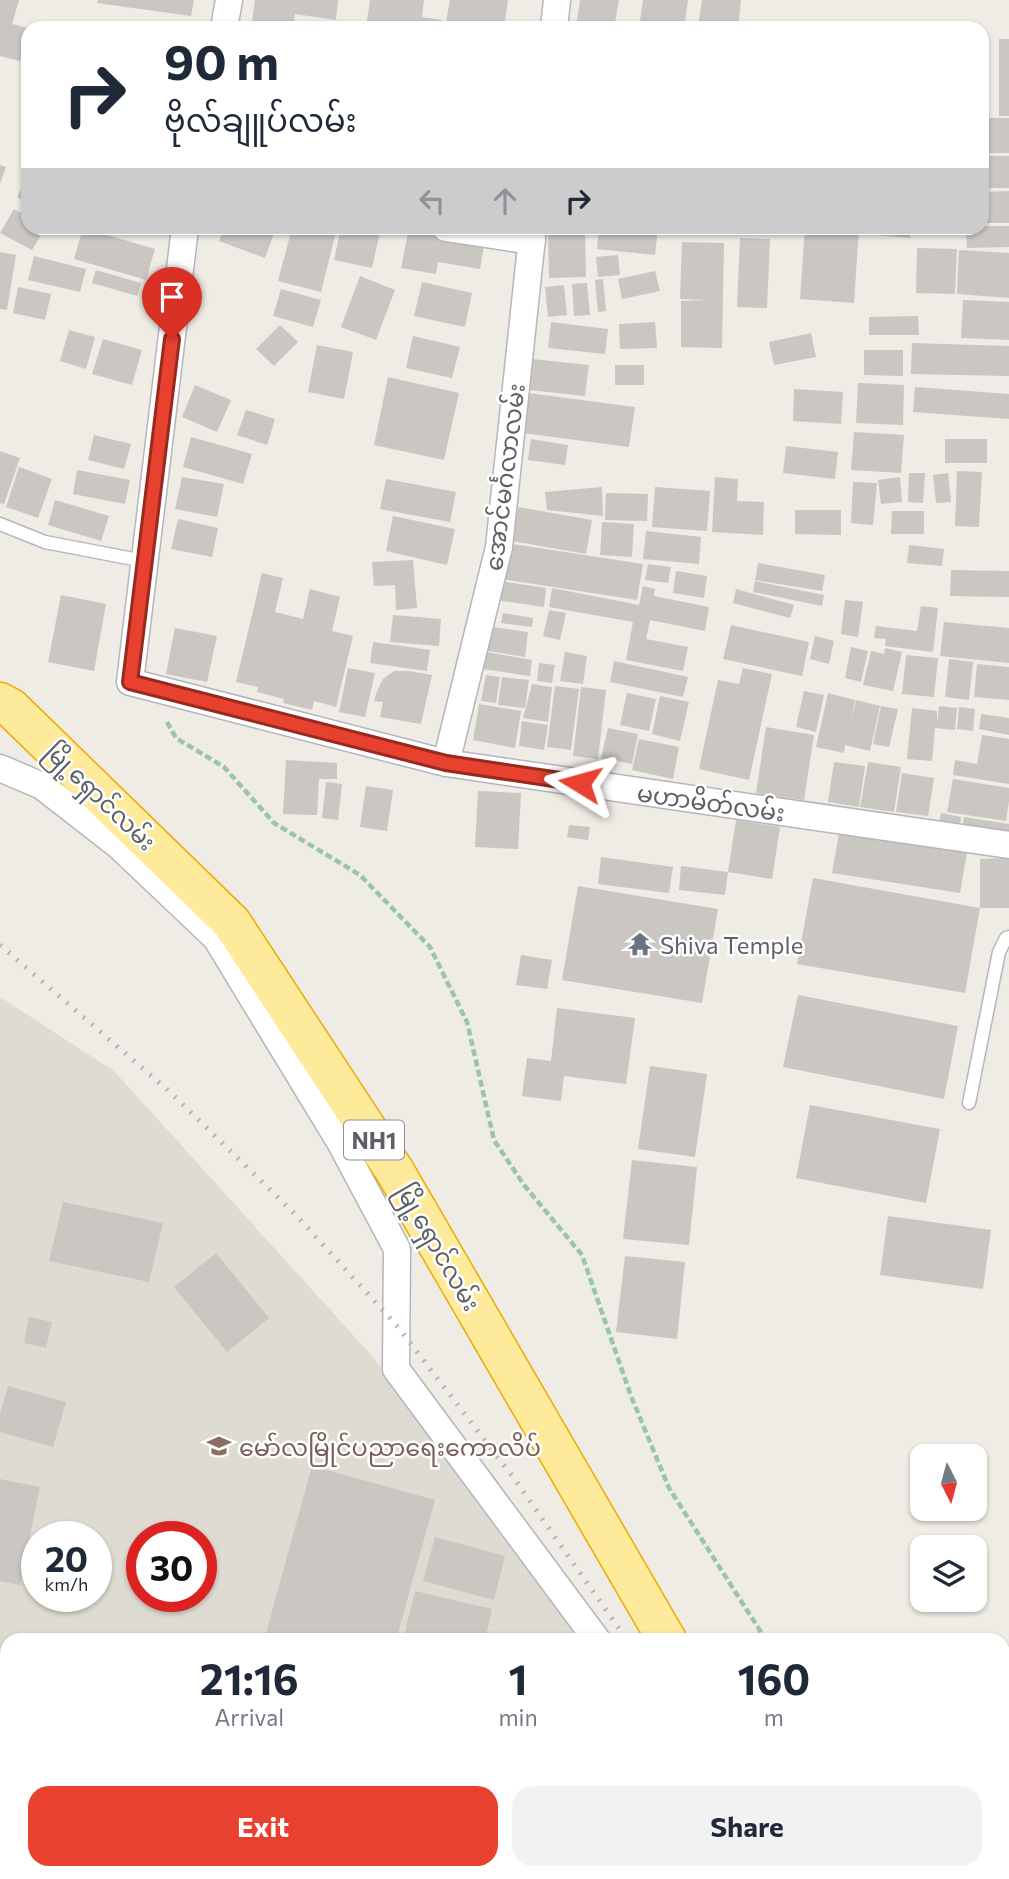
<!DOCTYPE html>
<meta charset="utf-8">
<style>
body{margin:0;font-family:Commissioner,"Noto Sans Myanmar",sans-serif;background:#f2f2f3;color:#1f2937;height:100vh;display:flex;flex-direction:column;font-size:26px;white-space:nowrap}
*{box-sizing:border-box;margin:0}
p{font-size:23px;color:#747a83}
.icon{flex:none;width:38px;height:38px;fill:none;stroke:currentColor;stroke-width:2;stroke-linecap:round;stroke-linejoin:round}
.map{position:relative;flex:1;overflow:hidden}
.sheet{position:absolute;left:0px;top:1633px;width:1010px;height:247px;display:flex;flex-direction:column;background:#fff;border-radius:21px 21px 0 0;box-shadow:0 2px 5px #0004}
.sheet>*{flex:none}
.hud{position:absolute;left:21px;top:21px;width:968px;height:214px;border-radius:21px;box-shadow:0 2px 5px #0004;background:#fff;color:#1f2937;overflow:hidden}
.needle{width:46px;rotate:174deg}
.controls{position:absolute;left:910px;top:1444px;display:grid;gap:14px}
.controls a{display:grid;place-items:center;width:77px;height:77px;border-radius:14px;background:#fff;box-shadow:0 2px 5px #0004;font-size:35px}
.speed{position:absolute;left:21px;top:1521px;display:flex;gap:14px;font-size:35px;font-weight:700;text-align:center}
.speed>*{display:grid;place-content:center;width:91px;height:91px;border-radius:50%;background:#fff;box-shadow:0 2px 5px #0004;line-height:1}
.speed small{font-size:18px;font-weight:400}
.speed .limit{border:10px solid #d22;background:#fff;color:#111}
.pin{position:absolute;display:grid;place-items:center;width:60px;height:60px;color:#fff;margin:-72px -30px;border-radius:50% 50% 50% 0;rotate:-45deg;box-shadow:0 0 7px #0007}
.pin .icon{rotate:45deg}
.me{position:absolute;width:77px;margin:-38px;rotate:278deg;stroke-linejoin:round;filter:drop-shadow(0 0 5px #0008)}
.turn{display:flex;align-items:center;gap:24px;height:147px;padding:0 28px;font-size:32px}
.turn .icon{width:91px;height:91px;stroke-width:2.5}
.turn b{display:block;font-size:49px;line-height:60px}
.lanes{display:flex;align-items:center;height:66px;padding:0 28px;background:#0003;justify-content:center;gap:35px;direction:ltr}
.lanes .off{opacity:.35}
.eta{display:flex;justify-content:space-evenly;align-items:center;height:119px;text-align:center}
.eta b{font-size:42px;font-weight:700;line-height:49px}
.cta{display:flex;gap:14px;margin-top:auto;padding:14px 28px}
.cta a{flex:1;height:80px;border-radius:21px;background:#e84130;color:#fff;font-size:28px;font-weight:700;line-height:80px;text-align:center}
.cta a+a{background:#f2f2f3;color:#1f2937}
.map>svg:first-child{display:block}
.education{fill:#dedbd2;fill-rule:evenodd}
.building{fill:#cac6c1}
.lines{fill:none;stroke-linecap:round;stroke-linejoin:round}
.service-casing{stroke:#b4b6bb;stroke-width:15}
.minor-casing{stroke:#b4b6bb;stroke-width:29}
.trunk-casing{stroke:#f0a902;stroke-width:41}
.path{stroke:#99c6a7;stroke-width:4.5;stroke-dasharray:7 3.5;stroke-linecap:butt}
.service{stroke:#fff;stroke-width:12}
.minor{stroke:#fff;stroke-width:26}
.trunk{stroke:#fdea9b;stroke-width:38}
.rail{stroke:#b4b5b5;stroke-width:5;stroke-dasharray:2 9;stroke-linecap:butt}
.route-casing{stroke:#972a1f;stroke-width:18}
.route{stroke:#e84130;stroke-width:12}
.labels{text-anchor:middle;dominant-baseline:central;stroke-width:5;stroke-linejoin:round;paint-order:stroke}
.shield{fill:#fff;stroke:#8d8f92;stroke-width:2}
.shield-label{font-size:23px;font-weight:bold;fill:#5c5f64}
.street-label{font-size:24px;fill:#5c5f64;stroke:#fff}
.worship-label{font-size:24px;fill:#5b616d;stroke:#fff;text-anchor:start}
.education-label{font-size:24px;fill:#785e54;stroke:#fff;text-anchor:start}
</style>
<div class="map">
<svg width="1009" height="1879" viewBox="0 0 1009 1879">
<rect width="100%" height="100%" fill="#eeece4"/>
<path class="education" d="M0,997L114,1071L372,1356L581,1640H7V1872L637,1873L636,1879H0ZM37,1536H96V1596H37ZM142,1536H201V1596H142Z"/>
<path class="building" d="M0,0H19L12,24L28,28L20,61L0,56Z
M98,0H194L191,16L97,3Z
M255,0H338L336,20L295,14L293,28H251Z
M370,0H424L422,17L442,20L441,28H366Z
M450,0H508L504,28H445Z
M580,0H619L614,28H576Z
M643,0H688L684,28H639Z
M702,0H741L738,28H698Z
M999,39H1009V116H999Z
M982,118H1009V153H982Z
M982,156H1009V188H982Z
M0,165L6,167L0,184Z
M28,176V203L17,197Z
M1009,191V223H982V192Z
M14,209L28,217V228H45L32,250L0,233Z
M982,226H1009V247L967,248L966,228H982Z
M83,228L155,249L146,280L74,259Z
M224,228H276L265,258L219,241Z
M292,228H337L321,292L278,281Z
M341,228H381L372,268L334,260Z
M409,228L485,240L480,269L438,262L436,274L401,268Z
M548,228H585L586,277L549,278Z
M599,228H658L655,255L597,249Z
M805,228H859L854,303L800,299Z
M875,228H911L910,238L875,235Z
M740,238L770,239L767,308L737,307Z
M682,242L724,243L722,348L681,347V301L708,300L680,299Z
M917,248L957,249L955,294L916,293Z
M959,250L1009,253V298L957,294Z
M0,252L16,255L7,310L0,309Z
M618,255L620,275L598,277L596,257Z
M34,256L86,269L80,292L28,280Z
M96,270L141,283L137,296L92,283Z
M655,271L660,291L622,299L618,279Z
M360,276L395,290L376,340L341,327Z
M603,279L606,311L598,312L595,280Z
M422,282L472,293L465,327L414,316Z
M587,283L590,315L574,316L572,284Z
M564,285L567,315L548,317L545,287Z
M18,287L51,294L45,320L13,313Z
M281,289L321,300L313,327L273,316Z
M963,300L1009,302V340L961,338Z
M918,316L919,335H869V317Z
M551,322L608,329L605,354L548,348Z
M655,322L657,348L620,349L619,324Z
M280,325L298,342L274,366L256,349Z
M69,330L95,337L86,369L60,361Z
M811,333L816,357L774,365L769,342Z
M413,336L460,347L452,378L406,368Z
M103,339L142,350L132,385L92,374Z
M912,343L1009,346V376L911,374Z
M317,345L353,352L344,399L308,392Z
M864,350H903V376L864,375Z
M532,359L589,365L585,396L529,390Z
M615,365H644V385H615Z
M388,377L459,393L444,460L374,445Z
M858,383L904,385L903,425L856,423Z
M195,385L231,400L217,432L182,417Z
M915,387L1009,394V419L913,412Z
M794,389L843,392L841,424L793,421Z
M528,393L635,407L629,447L523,433Z
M246,410L275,419L267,445L237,435Z
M854,432L904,435L901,473L851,470Z
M94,435L131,444L124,469L88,460Z
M191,437L252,454L243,484L183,467Z
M531,439L568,445L565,465L528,460Z
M945,439H987V463H945Z
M786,446L838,452L835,479L783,473Z
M0,451L20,458L4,504L0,503Z
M19,467L52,479L38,518L6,507Z
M77,470L130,480L125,504L73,494Z
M957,471L982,472L979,527L955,526Z
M909,473H925L923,503L908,502Z
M948,473L951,502L936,503L933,475Z
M182,477L224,484L217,517L175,509Z
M715,477L738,479L737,501L764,502L763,535L712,532Z
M900,477L902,502L881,504L878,480Z
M386,479L456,492L450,522L380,509Z
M853,482L877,483L873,525L851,523Z
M602,487L603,516L547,510L545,492Z
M655,487L710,491L707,531L652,527Z
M606,493L648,494L647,521L605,520Z
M55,500L109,516L101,541L48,525Z
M518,507L592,520L586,554L512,541Z
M795,510H841V535L795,534Z
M892,511H924V534H891Z
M393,516L455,529L447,565L386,551Z
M178,519L218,528L212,557L171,549Z
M602,522L634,524L632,557L600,555Z
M646,531L701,537L699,564L643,559Z
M506,543L643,564L637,600L501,579Z
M909,545L944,549L942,566L907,563Z
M413,560L417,608L396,610L395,585L374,586L372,562Z
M758,563L825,575L822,591L755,580Z
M648,564L671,567L668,583L645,580Z
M951,570L1009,571V597L950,596Z
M676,571L707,576L704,598L673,593Z
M262,573L283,578L275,612L303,619L310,589L340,597L332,631L353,636L336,707L314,701L312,710L283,703L284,699L257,692L258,687L236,682Z
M500,581L546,588L544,607L496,600Z
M755,581L824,595L822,606L753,592Z
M643,586L655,589L654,596L709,607L705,631L650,620L646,639L688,647L683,671L626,660L633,622L549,607L552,588L639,605Z
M736,589L794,605L790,618L733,603Z
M61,595L106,604L94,671L48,662Z
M845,600L863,602L858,637L841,634Z
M921,606L938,608L933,652L885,646L886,639L874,638L876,626L917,631Z
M549,610L566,613L560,640L543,636Z
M503,613L533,618L532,627L501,623Z
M393,615L441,619L439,646L390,642Z
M944,622L1009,628V663L940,656Z
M731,625L809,642L802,676L723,659Z
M486,626L528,632L525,657L482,650Z
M175,628L217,636L207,682L166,674Z
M815,636L834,641L829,664L810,659Z
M373,642L430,650L427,671L370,663Z
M851,647L868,651L861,682L845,678Z
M885,648L902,652L893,691L863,685L871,651L884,654Z
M486,652L532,660L530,676L483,669Z
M565,652L587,656L583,684L560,681Z
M906,655L938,658L934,697L902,694Z
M949,659L973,662L969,700L945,697Z
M614,661L688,677L683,697L610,682Z
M539,663L555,665L552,683L537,681Z
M977,664L1009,667V700L974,697Z
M348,668L375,673L365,717L339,712Z
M743,668L772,674L749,780L699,769L718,680L739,684Z
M394,671H409L432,675L421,724L380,717L383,702L374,701L377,691L383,679Z
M486,675L500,677L496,703L481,701Z
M502,677L529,680L525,708L498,705Z
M532,684L552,687L548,722L523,718Z
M555,686L579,689L571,750L547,747Z
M581,687L606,690L598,759L573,756Z
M804,691L824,695L816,732L796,727Z
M627,693L656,699L649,731L620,725Z
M828,693L855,700L851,720L856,700L880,706L870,751L845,745L844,753L816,747Z
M660,696L689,702L680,741L652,734Z
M479,704L521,711L515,748L473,740Z
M881,706L898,709L889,747L873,744Z
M939,706L957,708L955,730L935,728L932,761L907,759L912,708L937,711V724Z
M959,707L975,709L973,731L957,729Z
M981,714L1009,718V735L979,729Z
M522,721L548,725L544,750L519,746Z
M766,727L814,735L804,800L756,793Z
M608,728L638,734L632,764L601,758Z
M982,735L1009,739V784L953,775L955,760L977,764Z
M639,739L679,747L673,779L632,770Z
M286,760L337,763V779H319L317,815L283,814Z
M834,762L865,766L859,807L828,802Z
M868,762L901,767L894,812L860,807Z
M902,773L934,778L928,816L896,812Z
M953,779L1009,788V801L1006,821L947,812Z
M326,782L342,784L338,820L322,818Z
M366,786L393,790L387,831L360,827Z
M478,791L521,793L518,849L475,847Z
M941,813L961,817L960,826L939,823Z
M964,817L1009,824V837L962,829Z
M736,820L780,827L772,879L728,872Z
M569,825L590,827L588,840L567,837Z
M840,827L968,847L960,893L832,873Z
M601,857L673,867L669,893L598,884Z
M1009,858V908H980V859Z
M681,866L728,872L725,895L679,890Z
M813,878L980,908L965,993L797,964Z
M578,886L718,909L702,1003L562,980Z
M521,955L552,960L547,989L516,985Z
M798,995L958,1026L944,1099L783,1067Z
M557,1008L635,1018L626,1084L564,1076L561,1101L522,1096L527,1058L551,1061Z
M650,1066L707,1074L695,1157L638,1149Z
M810,1105L940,1129L926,1203L796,1178Z
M632,1160L697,1167L689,1245L623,1239Z
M63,1202L163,1223L149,1282L49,1261Z
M888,1216L991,1230L983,1289L880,1275Z
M216,1253L269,1318L227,1352L174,1287Z
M625,1256L685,1262L677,1339L616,1332Z
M29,1317L52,1322L46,1348L24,1343Z
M8,1386L66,1402L53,1447L0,1432V1414Z
M312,1466L435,1500L396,1640H264Z
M0,1479L40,1487L20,1585L0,1581Z
M435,1537L505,1556L494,1600L423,1581Z
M415,1591L492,1609L485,1640H403Z
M0,1823L7,1825V1872H212L217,1874L216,1879H0Z"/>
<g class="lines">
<g class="service-casing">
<path id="service" d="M0,524L45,542L144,561
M969,1103L999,952L1006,938L1009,937
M1003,1856L1009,1872"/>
</g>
<g class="minor-casing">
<path id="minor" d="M224,28L229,0
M554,28L557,0
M185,228L130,682L446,763L1009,845
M446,228L532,241
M446,763L499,547L533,228
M0,768L42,786L119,846L216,938L340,1142L397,1249L396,1369L597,1640
M1003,1749L1009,1750
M658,1879V1872"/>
</g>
<g class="trunk-casing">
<path id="trunk" d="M0,702L11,708L232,923L396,1173L667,1640
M797,1872L801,1879"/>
</g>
<path class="path" d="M167,722L176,738L224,767L274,823L360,875L430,947L467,1022L494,1140L524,1185L582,1255L631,1396L669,1488L766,1640"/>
<use href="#service" class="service"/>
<use href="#minor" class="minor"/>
<use href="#trunk" class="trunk"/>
<path class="rail" d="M0,945L170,1092L296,1215L398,1327L513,1477L627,1640
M758,1872L762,1879"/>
</g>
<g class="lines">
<g class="route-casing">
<path id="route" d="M172,339L130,682L446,763L580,783"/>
</g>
<use href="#route" class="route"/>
</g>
<defs>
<g id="temple-bare" transform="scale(1.89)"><path d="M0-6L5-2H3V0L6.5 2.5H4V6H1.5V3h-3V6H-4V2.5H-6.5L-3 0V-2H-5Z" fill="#6b7280" stroke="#fff" stroke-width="2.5" paint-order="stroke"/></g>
<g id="university-bare" transform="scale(1.89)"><path d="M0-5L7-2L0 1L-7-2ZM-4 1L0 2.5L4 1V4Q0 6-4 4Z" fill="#8d6e63" stroke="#fff" stroke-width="2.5" paint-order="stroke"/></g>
</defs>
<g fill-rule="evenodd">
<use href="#temple-bare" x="640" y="944"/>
<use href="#university-bare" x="219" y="1446"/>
</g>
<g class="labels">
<rect class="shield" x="344" y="1120.5" width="60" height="39" rx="5"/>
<g class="shield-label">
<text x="374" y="1140">NH1</text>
</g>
<g class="street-label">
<text transform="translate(504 477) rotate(-83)">အောင်မင်္ဂလာလမ်း</text>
<text transform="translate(101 796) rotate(44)">မြို့ရှောင်လမ်း</text>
<text transform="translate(711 802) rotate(8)">မဟာမိတ်လမ်း</text>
<text transform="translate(439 1247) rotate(60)">မြို့ရှောင်လမ်း</text>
</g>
<g class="worship-label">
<text x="660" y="944">Shiva Temple</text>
</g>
<g class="education-label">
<text x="239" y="1446">မော်လမြိုင်ပညာရေးကောလိပ်</text>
</g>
</g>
</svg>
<div class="controls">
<a><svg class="needle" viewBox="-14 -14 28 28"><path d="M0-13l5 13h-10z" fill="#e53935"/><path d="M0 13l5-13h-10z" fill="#747a83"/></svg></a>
<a><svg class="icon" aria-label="layers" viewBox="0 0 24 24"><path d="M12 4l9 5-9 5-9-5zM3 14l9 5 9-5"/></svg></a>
</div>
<div class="speed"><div>20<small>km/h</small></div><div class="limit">30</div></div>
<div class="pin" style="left:172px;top:339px;background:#d93025"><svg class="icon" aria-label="arrive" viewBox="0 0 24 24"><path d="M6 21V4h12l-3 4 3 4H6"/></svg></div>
<svg class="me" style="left:580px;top:783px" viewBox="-20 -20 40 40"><path d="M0-17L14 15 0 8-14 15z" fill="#e84130" stroke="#fff" stroke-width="4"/></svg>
<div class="hud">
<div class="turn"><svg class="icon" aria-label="right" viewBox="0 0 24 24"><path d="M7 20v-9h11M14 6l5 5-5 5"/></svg><div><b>90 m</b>ဗိုလ်ချူပ်လမ်း</div></div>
<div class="lanes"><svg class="icon off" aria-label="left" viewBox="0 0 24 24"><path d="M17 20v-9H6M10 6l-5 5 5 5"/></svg><svg class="icon off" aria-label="ahead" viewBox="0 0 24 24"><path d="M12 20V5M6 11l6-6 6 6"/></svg><svg class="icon" aria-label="right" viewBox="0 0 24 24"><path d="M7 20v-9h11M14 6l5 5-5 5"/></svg></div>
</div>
<section class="sheet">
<div class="eta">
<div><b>21:16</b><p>Arrival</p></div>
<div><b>1</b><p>min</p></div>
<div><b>160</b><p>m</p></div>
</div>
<div class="cta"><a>Exit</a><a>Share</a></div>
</section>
</div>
